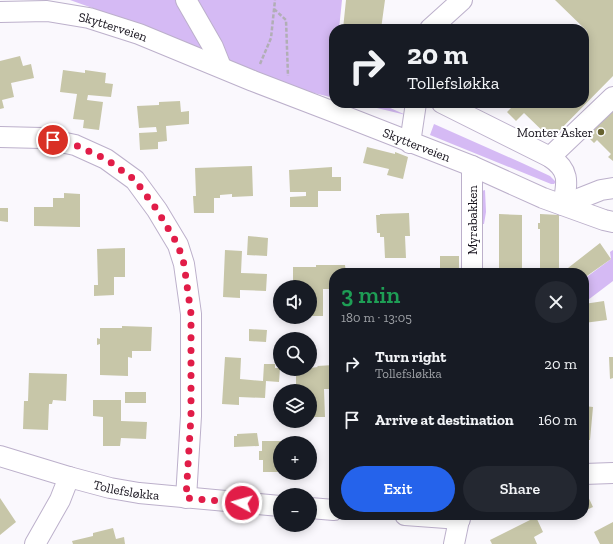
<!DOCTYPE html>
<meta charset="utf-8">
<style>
body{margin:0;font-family:"Zilla Slab",serif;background:#242831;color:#f1f3f6;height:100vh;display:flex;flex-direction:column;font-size:15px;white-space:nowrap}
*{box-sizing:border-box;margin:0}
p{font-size:13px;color:#9ea1a6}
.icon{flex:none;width:22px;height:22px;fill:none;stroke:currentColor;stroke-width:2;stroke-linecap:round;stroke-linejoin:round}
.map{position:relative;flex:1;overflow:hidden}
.sheet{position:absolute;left:329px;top:268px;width:260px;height:252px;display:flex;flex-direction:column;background:#171b24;border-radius:16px;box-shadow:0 2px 10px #0003}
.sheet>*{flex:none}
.guide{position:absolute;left:329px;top:24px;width:260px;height:84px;border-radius:16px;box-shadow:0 2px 10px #0003;background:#171b24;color:#f1f3f6;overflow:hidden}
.controls{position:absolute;left:273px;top:280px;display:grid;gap:8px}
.controls a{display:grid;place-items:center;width:44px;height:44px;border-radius:50%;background:#171b24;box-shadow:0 2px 10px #0003;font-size:20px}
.pin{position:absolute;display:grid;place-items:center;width:34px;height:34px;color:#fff;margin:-17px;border:2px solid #fff;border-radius:50%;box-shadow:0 1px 4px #0007}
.me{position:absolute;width:44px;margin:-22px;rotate:276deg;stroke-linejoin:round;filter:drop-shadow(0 0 3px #0008)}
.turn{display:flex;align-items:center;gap:14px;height:84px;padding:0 12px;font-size:18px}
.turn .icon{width:52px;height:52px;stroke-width:2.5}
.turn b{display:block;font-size:28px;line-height:34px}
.round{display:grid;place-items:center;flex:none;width:42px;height:42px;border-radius:21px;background:#242831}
.overview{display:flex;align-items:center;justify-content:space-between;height:68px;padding:0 12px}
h1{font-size:24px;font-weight:600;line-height:30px;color:#1e9e55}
.primary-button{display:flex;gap:8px;margin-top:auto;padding:8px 12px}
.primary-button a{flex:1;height:46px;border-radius:24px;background:#2563eb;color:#fff;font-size:16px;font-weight:600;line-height:46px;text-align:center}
.primary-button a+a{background:#242831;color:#f1f3f6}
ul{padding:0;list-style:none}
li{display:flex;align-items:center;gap:12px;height:56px;padding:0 12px}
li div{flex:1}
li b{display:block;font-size:15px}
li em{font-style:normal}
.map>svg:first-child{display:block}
.green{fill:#d5baf4}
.building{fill:#c7c6a8}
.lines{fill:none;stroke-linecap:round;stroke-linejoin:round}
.minor-casing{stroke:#bcb0cb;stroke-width:22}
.path{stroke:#b1aeb5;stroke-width:2.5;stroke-dasharray:4 2;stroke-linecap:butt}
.minor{stroke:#fff;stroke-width:20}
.route{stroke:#e11d48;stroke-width:7;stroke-dasharray:0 12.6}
.poi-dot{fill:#66622f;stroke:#fff;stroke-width:1.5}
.labels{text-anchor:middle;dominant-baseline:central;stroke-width:4;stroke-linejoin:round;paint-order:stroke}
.street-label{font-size:13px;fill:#17131d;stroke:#fff}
.poi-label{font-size:13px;fill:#17131d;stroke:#fff;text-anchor:end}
</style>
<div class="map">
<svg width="613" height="544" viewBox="0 0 613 544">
<rect width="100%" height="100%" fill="#faf8fd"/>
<path class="green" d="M70,0H342L339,29H334L333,86L334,98L298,89L126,20Z
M356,103H379L406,115Z
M434,124L522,163L550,176L556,182L554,184H551L430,135Z
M485,190L486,212L484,224H482L480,196L482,191Z
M613,250V281L584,303V279L611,259L610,252Z"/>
<path class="building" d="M346,0H385L381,29H343Z
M555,0H613V76L551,139L524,113L516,121L507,112L516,103H584V34L587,31Z
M20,56L23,66L31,64L34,78L11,83L14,97L2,100L4,108L0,109V61Z
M63,70L85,73V70L106,73L105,83L113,84L111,97L88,95L87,100L103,102L99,130L83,128L84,120L73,119L77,94L60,92Z
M180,101L181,112L189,111V124L166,126L167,141L158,142V149L140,150L139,133L157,132L156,127L139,128L137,106L159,105V102Z
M613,104V161L608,157L611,154L597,140L594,143L587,136Z
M367,147L395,154V152L408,157L403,179L387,175L389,169L363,163Z
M252,166L253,196L232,197V194L220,195V198H214V213H194L193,196H196L195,168Z
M332,167V177H341V191H318V207H290V197L306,196V192H290L289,170Z
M64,193L80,194V227L34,226V207H53V198H64Z
M0,208H8V222L0,221Z
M409,213L410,236H405L406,258H385L384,237H380V233H377L376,215H380V214Z
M499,214L522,215V270H540V229H538V223H540V214L559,215V268H568L600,243L611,259L584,278V273H499Z
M248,236L268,238L267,256L247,255Z
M125,248V277H114V295L94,296V285H98L97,249Z
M225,250L242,251L241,273L267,274L266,291L240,290V298L223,297Z
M440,256H459V273H440Z
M316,265H345L346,273H334V289H323V316H310V287H293V267H316Z
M604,301L607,320L584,323V304Z
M122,326L152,327L151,351H132V358L128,357V376L100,375V344L97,345V338L100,339V328H122Z
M249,329L267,330L266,342L249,341Z
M225,357L241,358L240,379L263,381L264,364H275V368H280L279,382L266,381L265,398L239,397V405L222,404Z
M609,357H613V378L610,379Z
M334,365V389H324L325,417H310V391L296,390V369H310V368L318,367L317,366Z
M29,373L67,374L66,401L53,400L52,404H49L48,430L23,429L24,401H28Z
M125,392H146V403H125Z
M93,400H121V421L147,422L146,439L121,438L120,446H103V417L93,416Z
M584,406L593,407L590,440H584Z
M257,433L259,446L234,447V436H237V434Z
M262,441H300V443H280V472H263V460H259V451H262Z
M584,488L593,507L584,511Z
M0,498L16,522L0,535Z
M536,517L543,532L534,537L537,544H492L490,540Z
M613,522V544H600L594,532Z
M113,528L116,539L124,537L125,544H73L72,541L93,536V533Z"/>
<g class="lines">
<g class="minor-casing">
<g id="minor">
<path d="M186,0L213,47L221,67"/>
<path id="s1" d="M0,12L47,11L89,18L139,34L253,81L339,114L472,166L543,198L604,220L613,222"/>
<path d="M430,29L462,0"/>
<path d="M442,103L550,157C571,171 567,183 563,205"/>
<path d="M0,137L42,138L75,145L106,159L135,180L157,210L178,245L184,264L191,314V416L186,498"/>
<path d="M410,143L416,103"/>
<path d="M550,157L613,97"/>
<path d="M563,205L601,190L613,188"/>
<path d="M472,273V166"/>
<path d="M0,456L69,477L60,500L35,544"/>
<path d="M584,474L613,473"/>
<path id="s2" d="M69,477L110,488L139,493L280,506"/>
<path d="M310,508L334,510"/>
<path d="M405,515L460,519"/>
<path d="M454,544L460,515"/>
</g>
</g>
<path class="path" d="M274,9L286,20L288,76
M260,64L271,38L275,0"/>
<use href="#minor" class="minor"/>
</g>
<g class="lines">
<path class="route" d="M53,140L75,145L106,159L135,180L157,210L178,245L184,264L191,314V416L186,498L242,503"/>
</g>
<circle class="poi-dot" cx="601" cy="132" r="4"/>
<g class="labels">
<g class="street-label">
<text stroke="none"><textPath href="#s1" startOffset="115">Skytterveien</textPath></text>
<text stroke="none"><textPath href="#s1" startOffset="441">Skytterveien</textPath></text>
<text transform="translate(472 220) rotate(-90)">Myrabakken</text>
<text stroke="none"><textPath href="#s2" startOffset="59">Tollefsløkka</textPath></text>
</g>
<g class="poi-label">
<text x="593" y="132">Monter Asker</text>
</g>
</g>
</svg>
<div class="controls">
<a><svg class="icon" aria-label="sound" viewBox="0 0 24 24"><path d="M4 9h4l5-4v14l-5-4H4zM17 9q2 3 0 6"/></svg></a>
<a><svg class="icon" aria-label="search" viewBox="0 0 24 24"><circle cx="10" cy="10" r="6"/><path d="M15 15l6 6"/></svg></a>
<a><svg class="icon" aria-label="layers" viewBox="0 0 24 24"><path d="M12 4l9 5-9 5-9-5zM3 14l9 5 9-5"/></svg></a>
<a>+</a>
<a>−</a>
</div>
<div class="pin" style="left:53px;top:140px;background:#d93025"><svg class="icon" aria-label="arrive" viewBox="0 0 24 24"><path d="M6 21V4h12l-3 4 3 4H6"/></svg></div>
<svg class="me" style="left:242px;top:503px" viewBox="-20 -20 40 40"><circle r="17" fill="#e11d48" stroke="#fff" stroke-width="3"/><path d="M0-11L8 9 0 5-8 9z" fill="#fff"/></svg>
<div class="guide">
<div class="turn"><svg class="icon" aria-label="right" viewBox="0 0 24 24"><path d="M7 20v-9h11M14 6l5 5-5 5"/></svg><div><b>20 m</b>Tollefsløkka</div></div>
</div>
<section class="sheet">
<div class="overview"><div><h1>3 min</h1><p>180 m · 13:05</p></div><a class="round"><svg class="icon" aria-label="close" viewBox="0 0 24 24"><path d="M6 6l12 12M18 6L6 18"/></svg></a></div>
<ul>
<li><svg class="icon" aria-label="right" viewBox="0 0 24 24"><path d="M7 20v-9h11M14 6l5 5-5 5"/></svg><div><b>Turn right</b><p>Tollefsløkka</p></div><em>20 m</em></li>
<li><svg class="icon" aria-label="arrive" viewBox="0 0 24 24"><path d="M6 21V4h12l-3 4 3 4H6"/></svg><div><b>Arrive at destination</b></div><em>160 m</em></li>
</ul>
<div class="primary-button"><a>Exit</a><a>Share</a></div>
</section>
</div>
